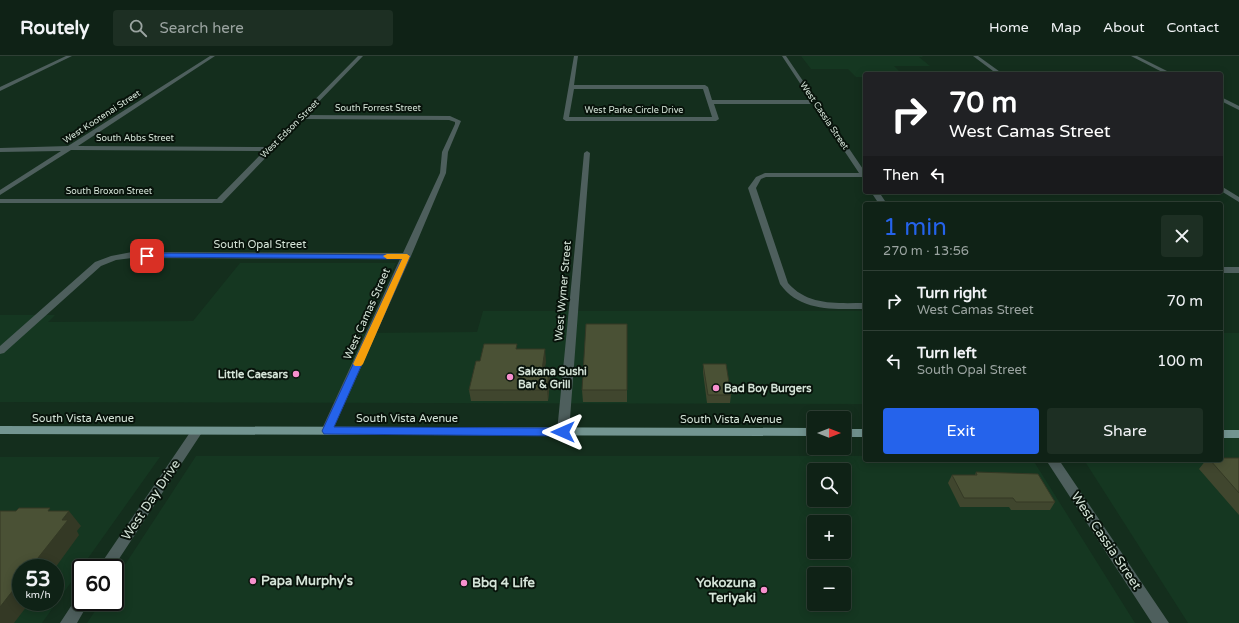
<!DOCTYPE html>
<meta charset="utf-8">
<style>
body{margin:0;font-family:"Varela Round",sans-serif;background:#1d2f23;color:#f1f3f6;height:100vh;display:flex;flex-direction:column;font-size:15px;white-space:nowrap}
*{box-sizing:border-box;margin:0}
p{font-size:13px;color:#9ba4a1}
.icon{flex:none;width:22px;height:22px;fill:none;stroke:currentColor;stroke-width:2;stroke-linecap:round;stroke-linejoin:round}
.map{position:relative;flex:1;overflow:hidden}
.drawer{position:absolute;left:863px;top:146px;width:360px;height:260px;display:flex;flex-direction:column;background:#0f2216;border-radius:4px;box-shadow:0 2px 10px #0003,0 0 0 1px #2f3f35}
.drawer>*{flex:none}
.top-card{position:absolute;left:863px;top:16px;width:360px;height:122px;border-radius:4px;box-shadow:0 2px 10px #0003,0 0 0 1px #2f3f35;background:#202124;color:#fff;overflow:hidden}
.needle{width:26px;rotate:90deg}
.tools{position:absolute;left:807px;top:355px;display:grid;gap:8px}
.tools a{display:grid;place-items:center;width:44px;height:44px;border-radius:4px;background:#0f2216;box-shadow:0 2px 10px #0003,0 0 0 1px #2f3f35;font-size:20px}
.speed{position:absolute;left:12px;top:503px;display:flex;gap:8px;font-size:20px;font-weight:700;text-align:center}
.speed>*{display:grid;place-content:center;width:52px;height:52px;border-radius:50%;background:#0f2216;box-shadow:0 2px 10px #0003,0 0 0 1px #2f3f35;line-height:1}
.speed small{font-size:10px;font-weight:400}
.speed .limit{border:2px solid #111;border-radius:6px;background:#fff;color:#111}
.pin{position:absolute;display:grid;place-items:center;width:34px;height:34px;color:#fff;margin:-17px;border-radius:8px;box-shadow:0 2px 6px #0006}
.me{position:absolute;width:44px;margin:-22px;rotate:270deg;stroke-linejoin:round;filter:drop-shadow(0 0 3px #0008)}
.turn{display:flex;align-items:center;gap:14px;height:84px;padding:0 20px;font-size:18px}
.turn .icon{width:52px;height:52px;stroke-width:2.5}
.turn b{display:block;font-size:28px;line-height:34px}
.then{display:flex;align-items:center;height:38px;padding:0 20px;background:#0003;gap:8px;font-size:15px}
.round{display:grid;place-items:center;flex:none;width:42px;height:42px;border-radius:4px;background:#1d2f23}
.summary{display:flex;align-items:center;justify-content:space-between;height:68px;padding:0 20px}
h1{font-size:24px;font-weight:600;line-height:30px;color:#2563eb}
.button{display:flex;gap:8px;margin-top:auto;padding:8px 20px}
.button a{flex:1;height:46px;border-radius:4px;background:#2563eb;color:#fff;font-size:16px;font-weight:600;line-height:46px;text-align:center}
.button a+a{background:#1d2f23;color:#f1f3f6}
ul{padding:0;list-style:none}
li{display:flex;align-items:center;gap:12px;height:60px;padding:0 20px;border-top:1px solid #2f3f35}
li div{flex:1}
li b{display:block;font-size:15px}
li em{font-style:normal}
header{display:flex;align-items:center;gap:24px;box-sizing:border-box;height:56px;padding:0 20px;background:#0f2216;border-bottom:1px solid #2f3f35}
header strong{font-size:19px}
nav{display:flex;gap:22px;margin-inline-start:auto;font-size:14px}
.search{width:280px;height:36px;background:#1d2f23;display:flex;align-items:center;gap:10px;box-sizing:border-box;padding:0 14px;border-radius:4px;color:#9ba4a1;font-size:15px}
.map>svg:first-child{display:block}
.built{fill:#153721;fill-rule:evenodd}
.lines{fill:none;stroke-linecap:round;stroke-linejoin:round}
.minor{fill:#4e5f5d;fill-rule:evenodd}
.major{fill:#739591;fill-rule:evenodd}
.wall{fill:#40462e}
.shaded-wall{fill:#343925}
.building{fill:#4a5135;stroke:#343925}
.route{fill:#2563eb;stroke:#184099}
.slow{fill:#f59e0b}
.poi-dot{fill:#f790ce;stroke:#08130b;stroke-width:1.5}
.labels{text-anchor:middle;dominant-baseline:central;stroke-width:4;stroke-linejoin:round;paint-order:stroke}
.far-street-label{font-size:9px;fill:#d5e4d8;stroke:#08130b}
.street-label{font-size:11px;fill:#d5e4d8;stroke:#08130b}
.poi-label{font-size:11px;font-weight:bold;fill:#d5e4d8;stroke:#08130b;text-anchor:start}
.near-street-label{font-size:13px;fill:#d5e4d8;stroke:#08130b}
.near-poi-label{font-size:13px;font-weight:bold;fill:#d5e4d8;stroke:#08130b;text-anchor:start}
</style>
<header>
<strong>Routely</strong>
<div class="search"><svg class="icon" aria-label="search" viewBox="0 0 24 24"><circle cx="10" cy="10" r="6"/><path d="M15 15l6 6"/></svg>Search here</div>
<nav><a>Home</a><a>Map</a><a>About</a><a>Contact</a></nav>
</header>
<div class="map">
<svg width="1239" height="567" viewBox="0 0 1239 567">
<rect width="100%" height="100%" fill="#142e1d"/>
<path class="built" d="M801,0H922L923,1H919L930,10H894L902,18H865V21H856L848,13H811Z
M240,207H396L362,277L477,276L483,255H865V348L0,346V259H55L48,266L193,265Z
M1221,277H1239V567H1188L1084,404H1221Z
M196,400H865V404H1033L1135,567H87L101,546H115V524ZM814,414H844V444H814ZM814,466H844V496H814ZM814,518H844V548H814Z
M0,401H160L42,567H0ZM21,512H55V546H21Z"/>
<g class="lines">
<path class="minor" d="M66,0H72L0,35V31Z
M210,0H215L78,90L268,91L358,0H363L306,59L450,60L461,65L448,96L446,117L411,200L331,378L327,379L323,378L321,375L400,203L132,202L116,204L101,210L4,297L0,298V290L95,206L111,200L132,196L403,197L440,117L442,96L455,68V66L449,64L303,63L222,147H0V143H217L264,95L71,94L0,139V134L61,95L0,96V92L68,90Z
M574,0H578L574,29H705L708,31L712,44H811L782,0H786L865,116V123L862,121H766L761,123L756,132L788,227C808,250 837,247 865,247V253C834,253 800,256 780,228L748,132L756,121L765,117H859L813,48H714L719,63L716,65H566L563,63ZM574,33H703L712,61H569Z
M973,0H978L1003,18H997Z
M1131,0H1137L1173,18H1166Z
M1221,41L1239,50V54L1221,45Z
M587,95L590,97L569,376L567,379L563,380L559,379L557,376L584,97Z
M1221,130L1239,141V146L1221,135Z
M871,136H879L887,148H879Z
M1221,211H1239V217H1221Z
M197,371L201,372L203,375L201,378L113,512H98L193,372Z
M1046,404H1059L1169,567H1152Z
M81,540V546H89L77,567H60L77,541Z"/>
<path class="major" d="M0,370L814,372V380L0,378Z
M844,373H865V381H844Z
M1221,374H1239V382H1221Z"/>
</g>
<path class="wall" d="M517,293L546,305L544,314H549L550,325L548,345H471L469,334Z
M703,308L731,339L730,347H707L703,316Z
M582,334H627V346H583Z
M1239,402V459L1199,413L1206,404H1221Z
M976,416L1055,446L1050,454H1011L1009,451H960L948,427L952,419H975Z"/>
<path class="shaded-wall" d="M545,293L546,305L543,325L542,314Z
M549,314L550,325L548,345L547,334Z
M69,455L81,470L77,475L79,479L55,512H30L62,464Z
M21,524V546H30L14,567H0V551Z"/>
<path class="building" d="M586,268H627V334H582Z
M484,288H517L516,293H545L542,314H549L547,334H469L476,305H480Z
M703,308H726L731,339H708Z
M1221,402H1239V437L1210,404H1221Z
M976,416L1038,418L1055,446H1016L1013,442H964L952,419H977Z
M19,452H50L48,455H69L62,464H68L30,512H21V524L0,551V455H16Z"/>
<path class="route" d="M147,197L409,199L410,200L334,371L563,372L566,373L568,376L566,379L563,380L324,378L322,375L402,203L144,201L143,200Z"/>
<path class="slow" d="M407,198L410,200L363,308L361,310H355L353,308L402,203H387L383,200L387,198Z"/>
<g class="poi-dot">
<circle cx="296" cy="318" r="4"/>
<circle cx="510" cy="321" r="4"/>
<circle cx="716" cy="332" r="4"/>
<circle cx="253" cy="525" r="4"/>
<circle cx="464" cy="527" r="4"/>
<circle cx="764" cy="534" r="4"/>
</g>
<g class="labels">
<g class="far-street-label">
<text x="378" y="52">South Forrest Street</text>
<text x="634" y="54">West Parke Circle Drive</text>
<text transform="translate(824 60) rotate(56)">West Cassia Street</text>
<text transform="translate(102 61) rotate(-33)">West Kootenai Street</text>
<text transform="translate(290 73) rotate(-45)">West Edson Street</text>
<text x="135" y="82">South Abbs Street</text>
<text x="109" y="135">South Broxon Street</text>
</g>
<g class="street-label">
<text x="260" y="188">South Opal Street</text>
<text transform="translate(563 235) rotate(-85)">West Wymer Street</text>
<text transform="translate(367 258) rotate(-66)">West Camas Street</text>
<text x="83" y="362">South Vista Avenue</text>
<text x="407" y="362">South Vista Avenue</text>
<text x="731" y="363">South Vista Avenue</text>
</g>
<g class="poi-label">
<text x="518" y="315">Sakana Sushi<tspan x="518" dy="13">Bar &amp; Grill</tspan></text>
<text x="288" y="318" text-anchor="end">Little Caesars</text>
<text x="724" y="332">Bad Boy Burgers</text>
</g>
<g class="near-street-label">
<text transform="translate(151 444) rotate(-56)">West Day Drive</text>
<text transform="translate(1106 485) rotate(56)">West Cassia Street</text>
</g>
<g class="near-poi-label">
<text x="261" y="525">Papa Murphy's</text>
<text x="472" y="527">Bbq 4 Life</text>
<text x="756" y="527" text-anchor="end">Yokozuna<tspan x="756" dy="15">Teriyaki</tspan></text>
</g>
</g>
</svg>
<div class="tools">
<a><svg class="needle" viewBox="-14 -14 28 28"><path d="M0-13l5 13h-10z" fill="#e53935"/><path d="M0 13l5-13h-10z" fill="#9ba4a1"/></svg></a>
<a><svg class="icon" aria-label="search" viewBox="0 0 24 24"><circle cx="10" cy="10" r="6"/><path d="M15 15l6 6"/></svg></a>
<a>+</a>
<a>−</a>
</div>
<div class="speed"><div>53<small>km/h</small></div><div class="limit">60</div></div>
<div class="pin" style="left:147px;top:200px;background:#d93025"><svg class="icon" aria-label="arrive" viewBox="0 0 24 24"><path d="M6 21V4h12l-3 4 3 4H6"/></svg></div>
<svg class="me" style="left:563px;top:376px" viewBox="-20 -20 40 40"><path d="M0-17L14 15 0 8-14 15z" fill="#2563eb" stroke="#fff" stroke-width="4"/></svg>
<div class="top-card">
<div class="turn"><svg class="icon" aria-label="right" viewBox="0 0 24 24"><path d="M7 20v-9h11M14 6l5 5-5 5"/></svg><div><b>70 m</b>West Camas Street</div></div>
<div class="then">Then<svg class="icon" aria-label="left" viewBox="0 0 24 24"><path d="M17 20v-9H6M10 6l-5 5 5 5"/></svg></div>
</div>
<section class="drawer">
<div class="summary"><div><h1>1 min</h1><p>270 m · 13:56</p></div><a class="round"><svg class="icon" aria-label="close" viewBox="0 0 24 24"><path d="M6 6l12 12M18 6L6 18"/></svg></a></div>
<ul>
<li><svg class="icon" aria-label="right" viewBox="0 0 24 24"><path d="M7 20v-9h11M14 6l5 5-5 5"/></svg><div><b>Turn right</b><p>West Camas Street</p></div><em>70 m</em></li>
<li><svg class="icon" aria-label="left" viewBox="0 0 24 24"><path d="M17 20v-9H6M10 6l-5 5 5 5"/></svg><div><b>Turn left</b><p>South Opal Street</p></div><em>100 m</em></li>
</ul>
<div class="button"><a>Exit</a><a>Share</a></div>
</section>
</div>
